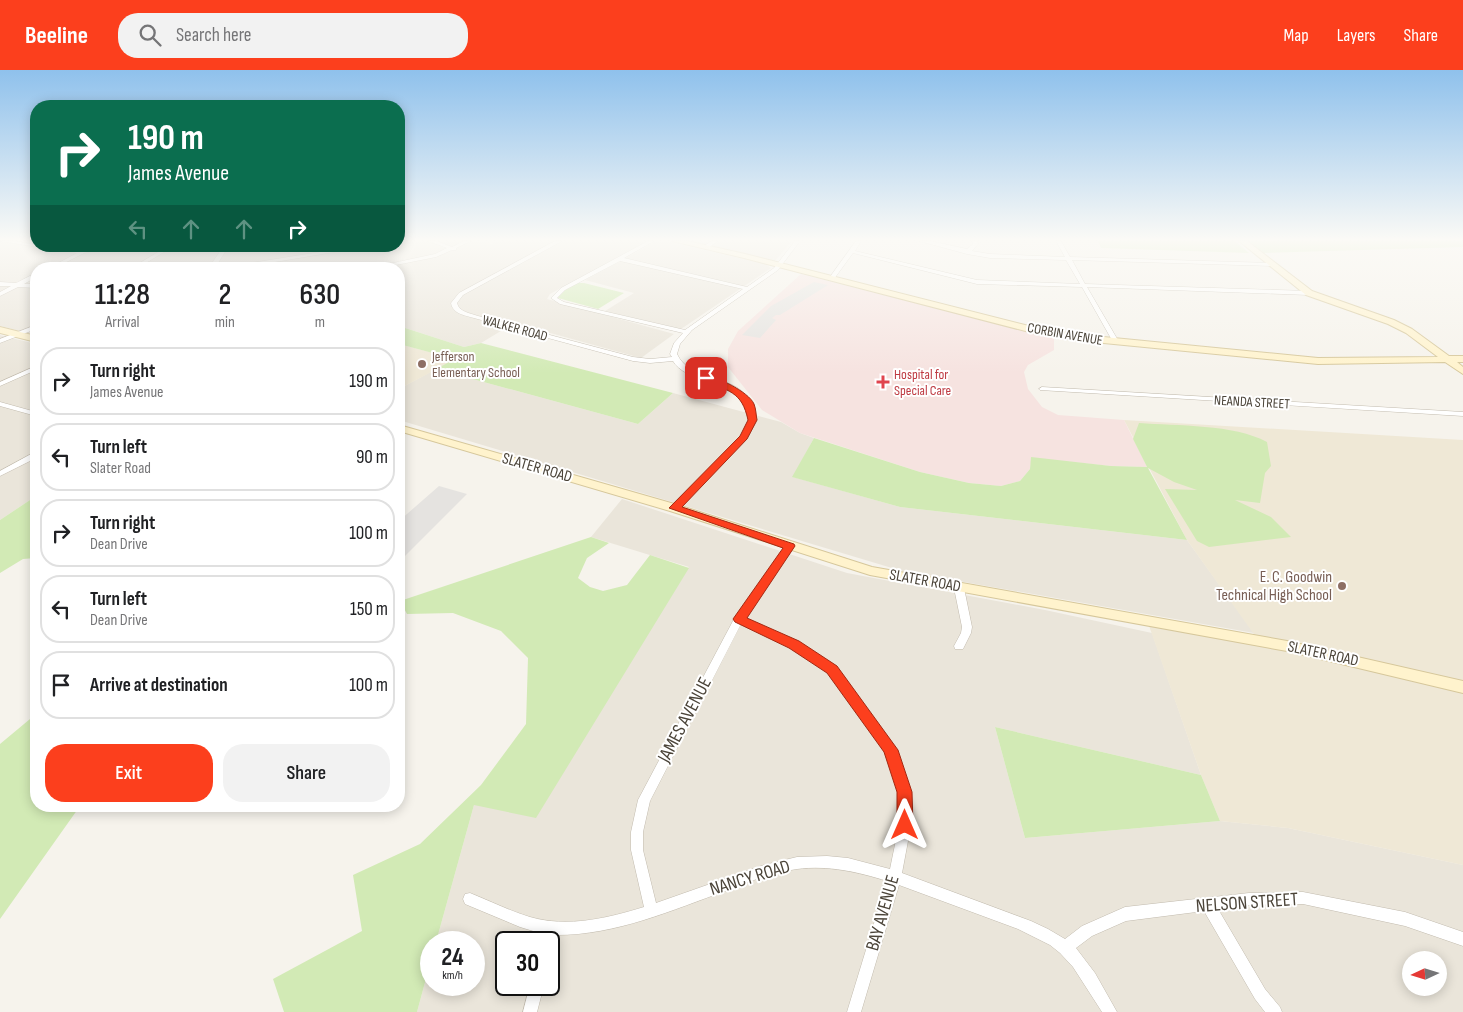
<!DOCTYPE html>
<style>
body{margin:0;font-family:"Sofia Sans Condensed",sans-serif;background:#f2f2f2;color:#202124;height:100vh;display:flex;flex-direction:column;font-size:19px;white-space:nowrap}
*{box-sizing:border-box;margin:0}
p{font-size:16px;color:#757577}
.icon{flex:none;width:28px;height:28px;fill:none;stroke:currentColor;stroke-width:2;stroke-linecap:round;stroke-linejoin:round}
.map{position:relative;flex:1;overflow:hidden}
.sheet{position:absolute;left:30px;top:192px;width:375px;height:550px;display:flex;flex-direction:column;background:#fff;border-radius:20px;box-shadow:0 2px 12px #0003}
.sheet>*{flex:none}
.guide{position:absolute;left:30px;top:30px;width:375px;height:152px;border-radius:20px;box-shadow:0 2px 12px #0003;background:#0b6e4f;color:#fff;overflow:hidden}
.needle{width:32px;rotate:266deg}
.buttons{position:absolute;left:1402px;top:881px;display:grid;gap:10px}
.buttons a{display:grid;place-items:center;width:45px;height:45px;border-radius:50%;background:#fff;box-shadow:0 2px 12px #0003;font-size:25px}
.speed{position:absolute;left:420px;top:861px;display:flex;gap:10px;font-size:25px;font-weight:700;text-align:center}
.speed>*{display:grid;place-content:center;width:65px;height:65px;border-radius:50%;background:#fff;box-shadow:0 2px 12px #0003;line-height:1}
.speed small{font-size:12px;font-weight:400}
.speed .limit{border:2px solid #111;border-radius:8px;background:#fff;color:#111}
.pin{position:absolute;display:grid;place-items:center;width:42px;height:42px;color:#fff;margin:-21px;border-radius:10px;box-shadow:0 2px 8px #0006}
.me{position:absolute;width:55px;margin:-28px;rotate:0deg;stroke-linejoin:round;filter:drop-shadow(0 0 4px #0008)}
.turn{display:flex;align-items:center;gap:18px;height:105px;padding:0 15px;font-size:22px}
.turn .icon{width:65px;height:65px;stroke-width:2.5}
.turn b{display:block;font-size:35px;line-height:42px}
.lanes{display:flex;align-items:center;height:48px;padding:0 15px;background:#0003;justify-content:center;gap:25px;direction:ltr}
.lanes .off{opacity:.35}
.eta{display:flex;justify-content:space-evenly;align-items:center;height:85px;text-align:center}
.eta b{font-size:30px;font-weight:600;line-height:35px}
.button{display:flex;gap:10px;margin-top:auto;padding:10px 15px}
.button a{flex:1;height:58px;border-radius:20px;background:#fc3f1d;color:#fff;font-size:20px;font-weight:600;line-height:58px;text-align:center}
.button a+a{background:#f2f2f2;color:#202124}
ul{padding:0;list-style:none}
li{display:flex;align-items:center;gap:15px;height:68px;margin:0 10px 8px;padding:0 5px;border:2px solid #e0e0e0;border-radius:20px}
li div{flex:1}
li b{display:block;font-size:19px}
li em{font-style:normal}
header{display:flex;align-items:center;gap:30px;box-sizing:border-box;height:70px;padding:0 25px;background:#fc3f1d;color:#fff}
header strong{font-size:24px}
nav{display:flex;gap:28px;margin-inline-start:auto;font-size:18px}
.search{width:350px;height:45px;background:#f2f2f2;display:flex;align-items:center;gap:12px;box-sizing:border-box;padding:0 18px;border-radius:20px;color:#757577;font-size:19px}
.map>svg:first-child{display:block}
.residential{fill:#eae5da;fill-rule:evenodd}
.education{fill:#efe8d6}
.medical{fill:#f6e3e0}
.green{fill:#d2eab5}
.parking{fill:#e5e3e0}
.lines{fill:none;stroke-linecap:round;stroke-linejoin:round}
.street-casing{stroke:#c2bbae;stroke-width:1}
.secondary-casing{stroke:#d6c79b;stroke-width:2}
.street{fill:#fff;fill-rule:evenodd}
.secondary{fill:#fff3cd;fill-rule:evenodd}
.route{fill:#fc3f1d;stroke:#a42913}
.education-dot{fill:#8d6e63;stroke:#fff;stroke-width:2}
.health-dot{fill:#e0444e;stroke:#fff;stroke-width:2}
.labels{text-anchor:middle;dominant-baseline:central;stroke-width:4;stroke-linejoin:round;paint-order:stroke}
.far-street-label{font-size:14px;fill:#4b4439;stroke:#fff}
.far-education-label{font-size:14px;fill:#785e54;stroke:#fff;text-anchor:start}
.far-health-label{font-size:14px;fill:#be3a42;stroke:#fff;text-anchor:start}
.street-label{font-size:16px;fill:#4b4439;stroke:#fff}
.education-label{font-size:16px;fill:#785e54;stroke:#fff;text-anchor:end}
.near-street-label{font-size:19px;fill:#4b4439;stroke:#fff}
</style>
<header>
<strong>Beeline</strong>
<div class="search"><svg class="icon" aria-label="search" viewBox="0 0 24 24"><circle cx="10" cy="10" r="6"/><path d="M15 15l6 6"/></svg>Search here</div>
<nav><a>Map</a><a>Layers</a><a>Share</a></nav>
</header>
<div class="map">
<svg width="1463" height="942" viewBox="0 0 1463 942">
<rect width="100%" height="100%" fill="#f6f3ec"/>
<path class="residential" d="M0,171H36V176H399V171H472L492,174L498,171H647L550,224L547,229L674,264L641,288L514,253L481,273L464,277L399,256V199H36V265L0,256Z
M665,171L765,194L771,198L681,259L605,241L634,223L585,210L653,173Z
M671,171H792L774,192Z
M0,265L36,274V426L0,450Z
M436,299L638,354L673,323L781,352L800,363L814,368L793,407L900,437L1187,470L1254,563L902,501L399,350V319Z
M622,429L847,503L1045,540L1152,563L1201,705L995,657L1025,768L1220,751L1288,758L1463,795V942H417L431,890V915H474V872H436L474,735L689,497L591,467ZM506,872H549V915H506ZM1411,890H1439V918H1411Z"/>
<path class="education" d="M399,274L456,289L399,319Z
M1124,350L1463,370V795L1288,758L1220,751L1201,705L1147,550L1258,570L1187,470Z"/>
<path class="medical" d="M801,204L1054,268V280L1028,295L1024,302L1028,319L1042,337L1058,345L1124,350L1147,397L1111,396L1032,388L1030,399L1020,411L1001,416L969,413L920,402L800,363L762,340L728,297V279L738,261Z"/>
<path class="green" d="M1098,171H1235L1249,183L1101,178Z
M1247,171H1463V177L1262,183Z
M578,213H584L624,223L598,239L558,228L560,223Z
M399,256L464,277L481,273L673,323L638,354L436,299L455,289L399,274Z
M1139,353C1177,356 1234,354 1267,372L1271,396L1265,403L1260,433L1235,430L1271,447L1291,467L1209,477L1197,471L1165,419L1197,420L1174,412L1148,398L1187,470L900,437L792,407L814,368L920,402L969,413L1001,416L1020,411L1030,399L1031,387L1111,396L1147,397L1133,369Z
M36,426V488L23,489L0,503V450Z
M591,467L609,473L587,488L578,508L590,517L603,521L627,515L650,485L689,498L536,748L474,735L436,872H431V890L417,942H284L273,909L362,861L353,805L420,774L481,715L526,654L528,588L501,561L453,543L407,544L400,531Z
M36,644V736H80L0,849V674Z
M995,657L1201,705L1220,751L1025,768Z"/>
<path class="parking" d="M814,212L828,215L780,245H776L772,248L776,250L760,268L742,265L771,236Z
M439,416L467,424L399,492V451Z"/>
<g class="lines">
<g class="street-casing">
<path id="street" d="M0,171H14L36,175V176H51L82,180L103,176H114L84,183L53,199H47L77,183Z
M428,171H436L452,177L464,171H471L456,178V180H452L436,187L376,199H365L435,184L447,178Z
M555,171H562L463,225L457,233C459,242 470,243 478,246L633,287L650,289L672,287L670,284L674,273L683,263L560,234L551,228L561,218L648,171H654L624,188L747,217L774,198L795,171H800L778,200L692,260L680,274L677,284C690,312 732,304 748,328C753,335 755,342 757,350L747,369L677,440H671L670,438L741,366L749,350C748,343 746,334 741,328C726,309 685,312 673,291L650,293L633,291L474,248C464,245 453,244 451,233L459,223ZM620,191L743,219L685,260L564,232L557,228L565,220Z
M712,171H718L708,178H704V176Z
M856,171H861L855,181L977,210L1080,214L1066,190L990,188L967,184L919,171H930L967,179L973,174L972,171H977L978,174L972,181L990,184L1065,187L1056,171H1061L1070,187L1272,193L1275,195L1274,196L1072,190L1085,214L1309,221L1312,223L1309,225L1087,217L1119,272L1116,274L1113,272L1082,217L977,214L853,183L834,209H830V207Z
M168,176H174L136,199H130Z
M226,176H232L225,182L218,193L220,198L357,176H370L233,199H215L212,193L221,180Z
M36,203V207L24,214H36V218L18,217L0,226V222L11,216H0V212L16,213Z
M36,255V259L0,273V269Z
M36,296V300L0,316V312Z
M1042,317L1463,342V346L1040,320L1039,319Z
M0,332L36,342V346L0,336Z
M33,383H36V388L0,406V401Z
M790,473L794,476L745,548L798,571L836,597L895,677L911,722V755L902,803L1031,851L1048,859L1065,869L1082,856L1125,837L1249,823L1303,822L1405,842L1463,862V876L1405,856L1303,834L1249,835L1218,839L1265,919L1280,937L1282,942H1265L1255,929L1204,841L1126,851L1092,866L1076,878L1095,903L1117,942H1102L1073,897L1060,883L1050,875L1018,859L899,815L861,942H847L887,811C858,802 828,795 797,799C774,802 750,811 728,820C672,840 617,865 556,865L552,877L549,878V872H540L543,864L520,857L465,834L463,829L465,824L470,823C490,831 510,841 530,847C568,858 608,848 644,837L631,780V762L638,730L734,549L787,474ZM741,554L790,577L828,603L886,682L899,722V755L890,799L848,788L827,786L797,787L764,795L656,833L643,780V762L650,731Z
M959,515L964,518L972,557L971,563L963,579H955L954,576L961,563L962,557L954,518Z
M530,915H544L537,942H523Z"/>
</g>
<g class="secondary-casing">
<path id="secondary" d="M672,171H687L745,184L1033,257L1073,264L1318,288L1438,287L1406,263L1388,254L1306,225L1239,171H1247L1312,221L1394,250L1412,259L1449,286H1463V292H1457L1463,297V304L1445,292L1318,294L1073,270L1033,263L744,188Z
M0,257L36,266V272L0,263Z
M399,355L678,435L872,497L1287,571L1463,611V623L1287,581L870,505L670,441L399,361Z"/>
</g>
<use href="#street" class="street"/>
<use href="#secondary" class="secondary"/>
</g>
<linearGradient id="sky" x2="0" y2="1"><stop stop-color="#8fc1ec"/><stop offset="0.56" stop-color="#fbfaf6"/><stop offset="1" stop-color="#fbfaf6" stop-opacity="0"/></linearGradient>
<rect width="1463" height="303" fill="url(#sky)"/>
<path class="route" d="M703,306C715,305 749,322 754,334C756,339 756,345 757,350L747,369L682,437L794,474L795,476L747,548L799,571L837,596L898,680L912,722L913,755L910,760L905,762L899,760L897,755V722L884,682L827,603L789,578L735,552L733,549L783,478L669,438L740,366L748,350C742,321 728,321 703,310Z"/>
<g class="education-dot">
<circle cx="422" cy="294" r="5"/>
<circle cx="1342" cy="516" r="5"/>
</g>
<path class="health-dot" d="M880.5 304.5h5v5h5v5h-5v5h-5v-5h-5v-5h5z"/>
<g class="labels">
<g class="far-street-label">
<text transform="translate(515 258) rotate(15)">WALKER ROAD</text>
<text transform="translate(1065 264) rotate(10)">CORBIN AVENUE</text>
<text transform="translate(1252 332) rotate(3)">NEANDA STREET</text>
</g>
<g class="far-education-label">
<text x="432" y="286">Jefferson<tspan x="432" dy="16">Elementary School</tspan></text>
</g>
<g class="far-health-label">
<text x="894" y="304">Hospital for<tspan x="894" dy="16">Special Care</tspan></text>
</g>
<g class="street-label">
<text transform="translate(537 398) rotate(16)">SLATER ROAD</text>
<text transform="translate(925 511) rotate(10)">SLATER ROAD</text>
<text transform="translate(1323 584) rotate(12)">SLATER ROAD</text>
</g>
<g class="education-label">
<text x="1332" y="507">E. C. Goodwin<tspan x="1332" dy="18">Technical High School</tspan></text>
</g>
<g class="near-street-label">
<text transform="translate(685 650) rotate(-62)">JAMES AVENUE</text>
<text transform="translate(750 808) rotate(-17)">NANCY ROAD</text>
<text transform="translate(1247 833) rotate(-4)">NELSON STREET</text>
<text transform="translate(883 843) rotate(-74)">BAY AVENUE</text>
</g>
</g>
</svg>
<div class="buttons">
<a><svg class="needle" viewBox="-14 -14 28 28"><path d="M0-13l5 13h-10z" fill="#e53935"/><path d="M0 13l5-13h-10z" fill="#757577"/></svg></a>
</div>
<div class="speed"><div>24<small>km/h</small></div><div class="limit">30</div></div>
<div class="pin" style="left:706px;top:308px;background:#d93025"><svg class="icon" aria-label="arrive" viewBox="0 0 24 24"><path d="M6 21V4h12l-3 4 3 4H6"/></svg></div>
<svg class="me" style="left:905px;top:755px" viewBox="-20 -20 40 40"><path d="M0-17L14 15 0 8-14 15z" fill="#fc3f1d" stroke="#fff" stroke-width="4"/></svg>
<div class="guide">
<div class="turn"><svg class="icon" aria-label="right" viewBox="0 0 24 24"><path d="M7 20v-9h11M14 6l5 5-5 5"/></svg><div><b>190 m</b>James Avenue</div></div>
<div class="lanes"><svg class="icon off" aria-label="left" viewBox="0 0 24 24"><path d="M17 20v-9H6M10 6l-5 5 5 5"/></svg><svg class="icon off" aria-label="ahead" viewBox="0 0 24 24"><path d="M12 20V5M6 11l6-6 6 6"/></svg><svg class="icon off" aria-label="ahead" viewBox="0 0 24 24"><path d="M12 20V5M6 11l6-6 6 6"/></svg><svg class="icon" aria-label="right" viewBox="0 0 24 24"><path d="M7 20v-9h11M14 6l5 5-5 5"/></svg></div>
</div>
<section class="sheet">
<div class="eta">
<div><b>11:28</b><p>Arrival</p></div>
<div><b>2</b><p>min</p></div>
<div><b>630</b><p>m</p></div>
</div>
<ul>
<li><svg class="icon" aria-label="right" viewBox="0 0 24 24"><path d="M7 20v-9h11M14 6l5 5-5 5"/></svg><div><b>Turn right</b><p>James Avenue</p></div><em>190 m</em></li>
<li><svg class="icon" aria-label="left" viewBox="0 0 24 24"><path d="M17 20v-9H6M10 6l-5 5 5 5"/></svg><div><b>Turn left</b><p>Slater Road</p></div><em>90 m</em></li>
<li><svg class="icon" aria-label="right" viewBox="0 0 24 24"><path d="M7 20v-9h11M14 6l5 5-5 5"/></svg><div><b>Turn right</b><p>Dean Drive</p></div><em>100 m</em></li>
<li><svg class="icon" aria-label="left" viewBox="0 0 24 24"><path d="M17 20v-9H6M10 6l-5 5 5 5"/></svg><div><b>Turn left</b><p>Dean Drive</p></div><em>150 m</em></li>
<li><svg class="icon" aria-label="arrive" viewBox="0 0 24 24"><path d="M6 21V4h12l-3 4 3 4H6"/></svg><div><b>Arrive at destination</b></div><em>100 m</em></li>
</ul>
<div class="button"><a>Exit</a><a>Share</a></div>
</section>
</div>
